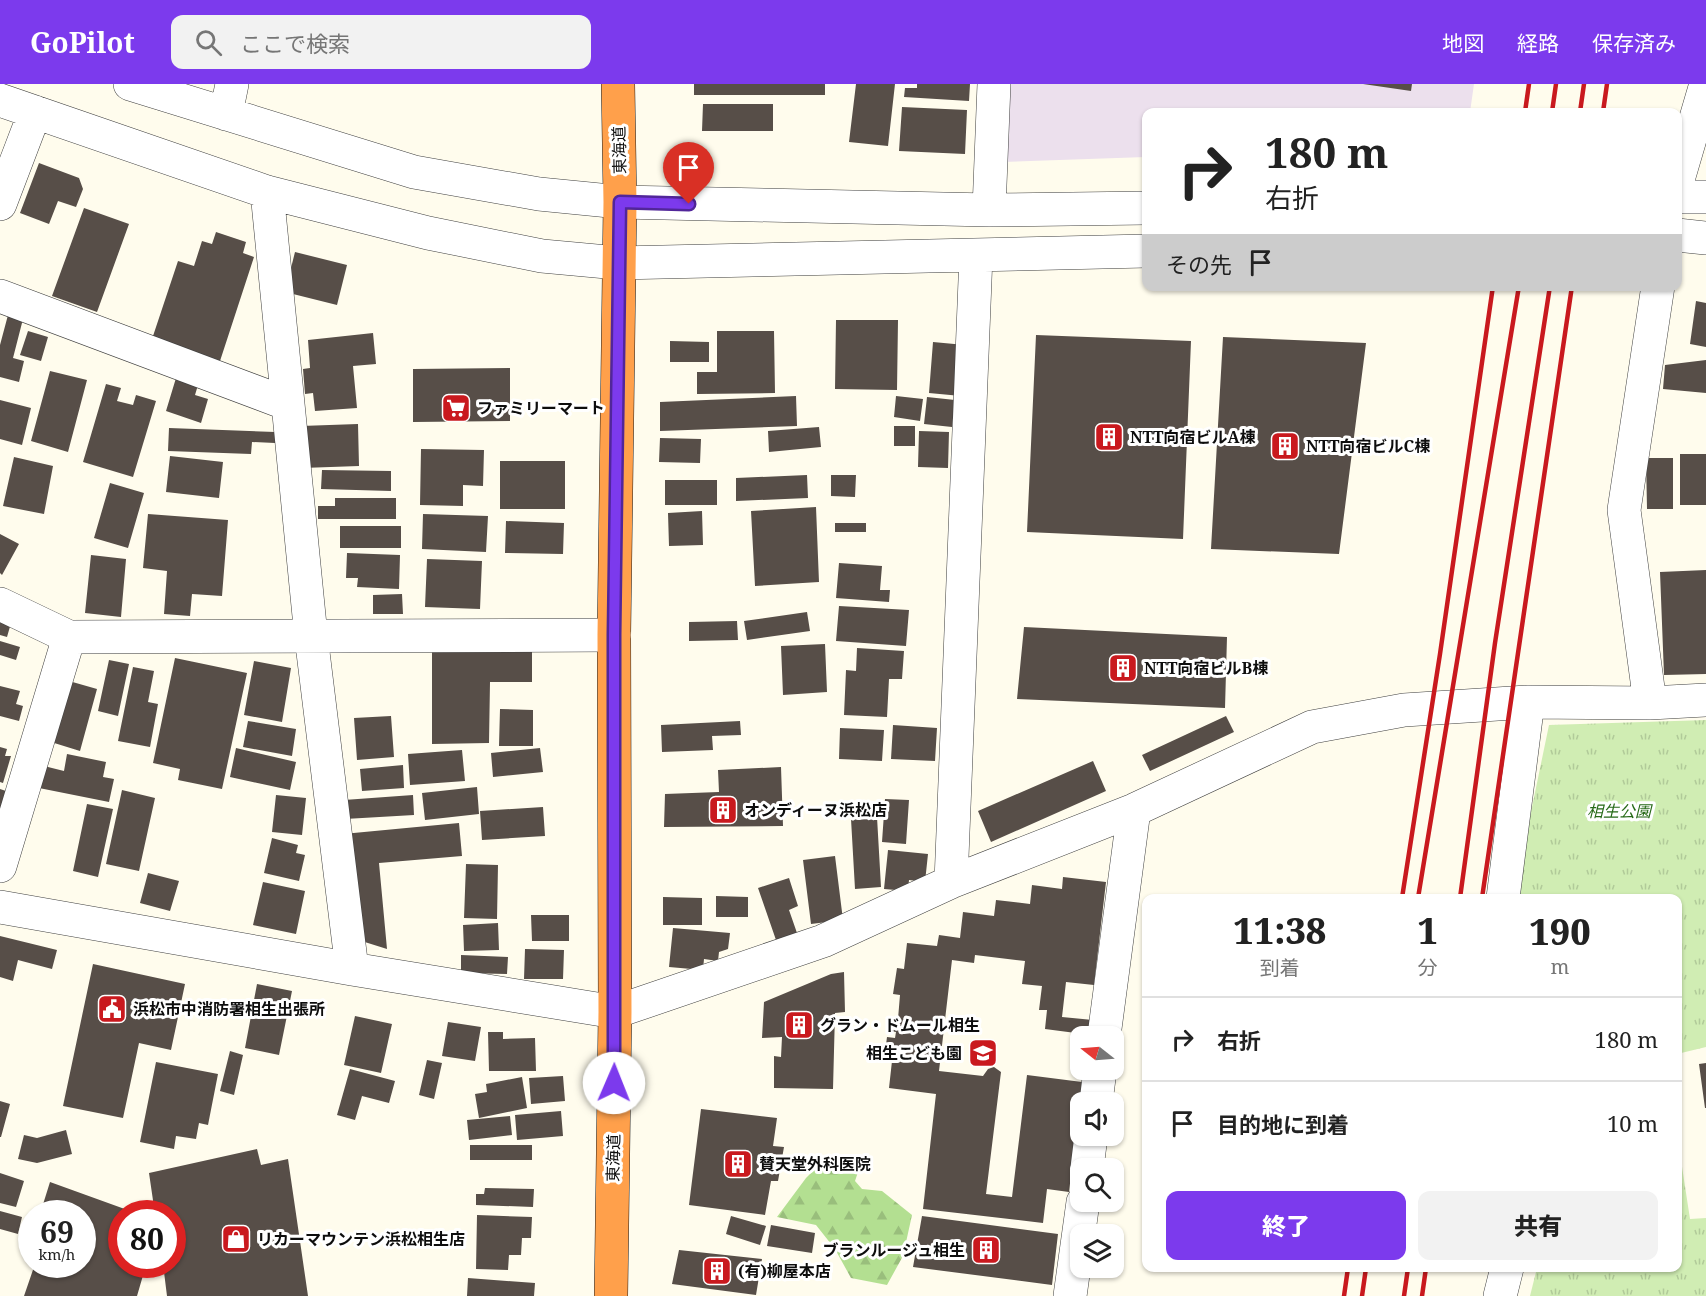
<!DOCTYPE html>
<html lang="ja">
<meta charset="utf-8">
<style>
body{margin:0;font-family:"Noto Serif","Noto Sans JP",serif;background:#f2f2f2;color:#222;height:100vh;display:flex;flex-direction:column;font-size:22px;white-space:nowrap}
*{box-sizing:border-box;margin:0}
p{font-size:20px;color:#767676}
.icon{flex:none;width:33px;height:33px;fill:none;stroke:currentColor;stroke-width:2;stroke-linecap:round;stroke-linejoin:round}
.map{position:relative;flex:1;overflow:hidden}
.drawer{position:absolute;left:1142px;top:810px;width:540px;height:378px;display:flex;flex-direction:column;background:#fff;border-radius:12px;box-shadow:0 2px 4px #0004}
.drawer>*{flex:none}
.banner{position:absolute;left:1142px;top:24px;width:540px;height:183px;border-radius:12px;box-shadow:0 2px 4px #0004;background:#fff;color:#222;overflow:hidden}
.needle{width:39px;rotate:287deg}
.tools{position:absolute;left:1070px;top:942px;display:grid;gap:12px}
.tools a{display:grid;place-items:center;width:54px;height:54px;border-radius:12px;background:#fff;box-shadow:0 2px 4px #0004;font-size:30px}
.speed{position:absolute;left:18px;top:1116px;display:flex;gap:12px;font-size:30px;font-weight:700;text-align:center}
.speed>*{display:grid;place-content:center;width:78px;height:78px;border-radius:50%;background:#fff;box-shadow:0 2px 4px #0004;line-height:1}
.speed small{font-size:15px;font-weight:400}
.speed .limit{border:9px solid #d22;background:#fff;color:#111}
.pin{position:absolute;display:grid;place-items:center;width:51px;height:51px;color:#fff;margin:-62px -26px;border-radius:50% 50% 50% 0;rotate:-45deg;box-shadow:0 0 6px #0007}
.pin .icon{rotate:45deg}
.me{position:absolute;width:66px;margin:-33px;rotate:1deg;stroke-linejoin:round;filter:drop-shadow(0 0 4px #0008)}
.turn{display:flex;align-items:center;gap:21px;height:126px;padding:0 24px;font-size:27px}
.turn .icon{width:78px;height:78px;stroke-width:2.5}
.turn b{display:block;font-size:42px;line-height:51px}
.then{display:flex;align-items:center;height:57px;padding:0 24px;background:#0003;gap:12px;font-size:22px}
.eta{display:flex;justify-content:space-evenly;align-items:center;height:102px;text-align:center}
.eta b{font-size:36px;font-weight:800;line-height:42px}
.action{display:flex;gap:12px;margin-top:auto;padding:12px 24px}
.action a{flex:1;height:69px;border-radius:12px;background:#7c3aed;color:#fff;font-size:24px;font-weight:800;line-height:69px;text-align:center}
.action a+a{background:#f2f2f2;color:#222}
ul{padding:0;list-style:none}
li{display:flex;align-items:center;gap:18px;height:84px;padding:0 24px;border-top:2px solid #e0e0e0}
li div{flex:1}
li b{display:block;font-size:22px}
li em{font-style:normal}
header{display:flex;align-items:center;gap:36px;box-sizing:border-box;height:84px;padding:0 30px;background:#7c3aed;color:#fff}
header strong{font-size:28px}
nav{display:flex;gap:33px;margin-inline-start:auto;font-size:21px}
.search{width:420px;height:54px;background:#f2f2f2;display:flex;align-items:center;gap:15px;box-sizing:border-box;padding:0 21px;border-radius:12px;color:#767676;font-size:22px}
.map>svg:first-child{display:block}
.industrial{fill:#ece0ed}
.forest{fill:url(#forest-firs)}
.park{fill:url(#park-tufts)}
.building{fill:#574e48}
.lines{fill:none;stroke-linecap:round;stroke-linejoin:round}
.minor-casing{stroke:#404040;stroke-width:34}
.highway-casing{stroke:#1e1e1e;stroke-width:34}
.minor{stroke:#fff;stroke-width:33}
.highway{stroke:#ffa04b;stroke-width:33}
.rail{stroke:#c9191e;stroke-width:4.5}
.route-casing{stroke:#51269a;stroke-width:15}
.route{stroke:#7c3aed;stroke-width:10}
.labels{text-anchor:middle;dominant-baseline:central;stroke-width:6;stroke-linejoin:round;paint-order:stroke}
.street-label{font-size:16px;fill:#0d0d0d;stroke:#fff}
.poi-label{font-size:16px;font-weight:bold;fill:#0d0d0d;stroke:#fff;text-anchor:start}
.park-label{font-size:16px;font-style:italic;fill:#276a18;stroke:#fff}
</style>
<header>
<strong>GoPilot</strong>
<div class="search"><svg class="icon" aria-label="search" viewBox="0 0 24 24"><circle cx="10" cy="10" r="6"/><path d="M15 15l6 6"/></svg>ここで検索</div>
<nav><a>地図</a><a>経路</a><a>保存済み</a></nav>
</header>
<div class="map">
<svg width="1706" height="1212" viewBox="0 0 1706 1212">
<defs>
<pattern id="forest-firs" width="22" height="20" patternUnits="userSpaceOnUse" patternTransform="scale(1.5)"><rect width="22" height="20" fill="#b3df91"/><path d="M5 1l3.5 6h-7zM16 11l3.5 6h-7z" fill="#99be7c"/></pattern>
<pattern id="park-tufts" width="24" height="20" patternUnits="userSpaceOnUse" patternTransform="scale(1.5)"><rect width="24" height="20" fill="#d0edb3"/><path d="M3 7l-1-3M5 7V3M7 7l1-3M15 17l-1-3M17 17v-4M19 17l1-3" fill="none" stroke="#b1ca99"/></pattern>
</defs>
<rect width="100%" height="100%" fill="#fffced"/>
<path class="industrial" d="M1006,0H1474L1470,28H1146V73L1002,78Z"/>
<path class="forest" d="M850,1071L860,1082L855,1097L862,1105L882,1107L912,1131L903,1172L887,1201L851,1194L835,1165L816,1141L777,1133L806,1094L828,1072Z"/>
<path class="park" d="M1706,636V963L1677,970V814H1517L1521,776L1549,641Z
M1677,1050L1690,1135L1706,1134V1212H1530L1537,1184H1677Z"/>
<path class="building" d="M694,0H825V11H694Z
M856,0H895L888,62L849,58Z
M917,0H970L969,17L904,13L905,4H917Z
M1363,0H1412L1411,7Z
M703,20H773V47H702Z
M902,23L967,26L965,70L899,67Z
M39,79L79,94L83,105L76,123L58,117L49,140L20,129Z
M84,124L129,140L97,228L52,212Z
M216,148L246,158L243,169L254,173L220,277L152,255L178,177L194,182L202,157L212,160Z
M295,168L347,181L337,221L285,208Z
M1696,217L1706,219V263L1690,260Z
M8,231L23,235L13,274L24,277L19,298L0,293V261Z
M836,236H898L897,306L835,305Z
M28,247L48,253L41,277L20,271Z
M717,247H774L775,309L697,310V288H717Z
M373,249L376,280L353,282L357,324L315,327L313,309L305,310L303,285L310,284L308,256Z
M1036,251L1191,257L1183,455L1027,448Z
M1223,253L1366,259L1339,470L1211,465Z
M670,257L709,258V278H670Z
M933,258L965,261L961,312L929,309Z
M1706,276V309L1663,305L1665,281Z
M510,284V337L413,338V285Z
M50,287L87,296L68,368L31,357Z
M176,294L198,301L195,311L208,315L201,339L166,327Z
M106,300L121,304L117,317L133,321L136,311L156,317L133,393L83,378Z
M796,312L797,342L660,347V318Z
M896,312L923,315L920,337L894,333Z
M927,313L955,316L952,343L924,340Z
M0,316L31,324L22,361L0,355Z
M358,340L359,382L302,384L301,342Z
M894,342H915V362H894Z
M819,343L821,363L769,368L768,347Z
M169,344L275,348V359L252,358L251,370L168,367Z
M919,347L949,348L948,384L918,383Z
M660,354L701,355L700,379L659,378Z
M421,365L484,366L483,402L463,401V422L420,421Z
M1680,370H1706V421H1680Z
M170,372L223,378L219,414L166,408Z
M14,373L53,382L44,430L3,422Z
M1646,374H1673V425H1647Z
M500,377H565V425H500Z
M322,386L391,387V407L321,405Z
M807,391L808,414L736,417V394Z
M831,391H856L855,413L831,412Z
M665,396H717V421H665Z
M110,399L144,409L128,464L94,454Z
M335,414H396V435H318V422H335Z
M816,423L819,498L755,502L751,427Z
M702,427L703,461L669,462L668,429Z
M148,430L228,436L222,512L192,510L190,532L164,530L167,487L143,484Z
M423,430L488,432L486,468L422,465Z
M506,437L564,439L563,470L505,469Z
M835,439H866V448H835Z
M340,442H401V464H340Z
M0,450L19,460L2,491L0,489Z
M347,469L400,471L399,505L357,503L358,494H346Z
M91,471L126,475L121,533L85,529Z
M427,475L482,477L480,525L425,523Z
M839,479L882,482L880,506H890L889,518L836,514Z
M1706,486V590L1664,591L1660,488Z
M402,510L403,530H373V511Z
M839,522L909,526L906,562L836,557Z
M807,528L810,547L747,556L744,537Z
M0,535L11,539L7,553L0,551Z
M737,537L738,556L689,557V538Z
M1024,543L1227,553L1225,624L1017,615Z
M0,557L20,563L16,576L0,571Z
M825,560L827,608L783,611L781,562Z
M857,564L904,567L902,595H889L887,633L844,631L846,586L856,587Z
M432,566H532V598H490L489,659L432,660Z
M175,574L247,589L222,705L178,696L180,685L153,679Z
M109,576L129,580L118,632L98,627Z
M254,577L291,584L282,638L244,631Z
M133,583L154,587L148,618L158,620L150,663L118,657Z
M69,597L97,605L80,667L51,658Z
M0,602L20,607L16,620L23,622L19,637L0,632Z
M500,625L533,626V662H499Z
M391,632L394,673L357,676L354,634Z
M1226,632L1234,648L1150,687L1142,671Z
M248,637L296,645L292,672L243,663Z
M740,637L741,651L712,652L713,666L662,668L661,641Z
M893,641L937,644L935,677L891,675Z
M840,644L884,646L882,677L839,675Z
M0,663L7,665L5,672H11L3,699L0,698Z
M236,664L296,678L290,706L230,693Z
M540,664L543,688L493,693L491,669Z
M462,666L465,697L410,701L408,670Z
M67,670L106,678L103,693L114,695L109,718L39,704L44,682L64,687Z
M1093,677L1106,707L991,758L978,727Z
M403,681L404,704L362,707L360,685Z
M781,683L783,742L664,743L665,710L719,708L718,686Z
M477,703L479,730L425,736L422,709Z
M0,705L6,707L0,726Z
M122,706L155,714L139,787L106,780Z
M276,711L306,714L302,751L272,748Z
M413,711L414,731L345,735L344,716Z
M885,715L909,716L906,760L882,758Z
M87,720L113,725L98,793L73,787Z
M543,723L545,752L482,756L480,727Z
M877,733L881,803L855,805L851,735Z
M459,739L462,772L379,779L387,865L352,854L343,750Z
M272,754L298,761L296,769L305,771L299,797L264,789Z
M888,766L928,770L925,798L909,796L908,807L884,805Z
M835,772L843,836L811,840L803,776Z
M466,780L498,781L497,835L464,834Z
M148,789L179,797L170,827L140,819Z
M1063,793L1106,798L1094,901L1066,898L1062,933L1093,936L1091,951L1045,945L1047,926H1039L1042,902L1022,900L1025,877L975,871L974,879L952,876L939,987L983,992L988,985L994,983L1001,988L986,1110L1012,1113L1027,991L1082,998L1069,1108L1047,1105L1043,1139L923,1125L936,1010L889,1004L892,977L884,976L887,953L895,954L896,948L890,947L892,934L898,935L900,911L893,910L897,884L904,885L907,859L937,862L939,851L960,854L963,828L994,832L996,816L1030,820L1032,801L1062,805Z
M789,794L798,822L789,826L797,849L776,856L758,804Z
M263,798L305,807L296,850L253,841Z
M716,812L748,813V833H716Z
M663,813L702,814V841H663Z
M531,831H569V857H532Z
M498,839L499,866L464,867L463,841Z
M673,844L730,849L728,865L719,868L718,877L704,875L703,886L669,883Z
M0,852L57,866L52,885L18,876L13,897L0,893Z
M525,865L564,866L563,895H524Z
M461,871L508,873L507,890L461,889Z
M93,880L185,900L171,966L139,959L123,1034L63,1022Z
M844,888L845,928L835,929L833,1005L774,1004V972L781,973L782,953L762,954L764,918L831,890Z
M257,900L292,907L279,971L245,964Z
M355,932L392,940L381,989L344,981Z
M448,938L481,943L475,977L442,972Z
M488,948H503V955L535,954L536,987H489Z
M230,967L243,971L234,1011L220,1007Z
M427,976L442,979L434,1015L419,1011Z
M156,978L218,990L208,1041L199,1039L196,1055L176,1052L174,1065L140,1058Z
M1706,979V1024H1705L1699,980Z
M350,985L395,997L389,1019L362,1012L355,1036L337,1031Z
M563,992L565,1017L531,1020L529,994Z
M522,993L527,1024L479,1034L475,1010L487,1008L486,1000Z
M0,1017L10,1020L1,1053H0Z
M701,1025L777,1034L773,1062L784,1063L778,1097H771L765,1131L689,1121Z
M561,1027L563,1052L517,1056L515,1031Z
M510,1032L512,1051L469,1056L467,1036Z
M66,1046L72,1070L37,1079L18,1075L24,1051L37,1054Z
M470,1061H532V1076H470Z
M257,1065L261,1081L288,1075L308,1212H167L163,1180H172V1130H155L149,1089Z
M0,1089L24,1097L16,1123L0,1119Z
M50,1098L133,1128V1130H122V1180H136L135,1186L144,1188L137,1212H24L35,1180H82V1130H40Z
M485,1104L534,1105L533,1123L476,1121V1110H484Z
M0,1127L22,1133L18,1150L0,1145Z
M477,1131L532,1133L531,1154H522L521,1171H509L508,1186L476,1185Z
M731,1132L766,1142L760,1161L726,1150Z
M922,1132L1058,1150L1052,1201L913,1183Z
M771,1141L815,1149L812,1169L767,1162Z
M679,1166L762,1175L756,1211L672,1200Z
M468,1194L535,1199L534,1212H467Z"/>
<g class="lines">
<g class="minor-casing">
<path id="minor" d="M130,0L414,88L539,110L620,118L989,126L1146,124
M0,16L267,108L428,149L542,172L618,179L1146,167
M226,30L232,0
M1677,99L1706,0
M267,108L311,552L352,885
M1677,113H1706
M0,120L35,28
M989,126L994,0
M1677,151L1706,154
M0,212L288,320
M0,520L69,553L614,551
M1650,619L1624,426L1658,202
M0,782L69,553
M951,798L976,171
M1503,814L1528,618
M0,823L352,885L615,928L823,857L951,798L1134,726L1312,643L1404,626L1528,618L1650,619L1706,616
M1104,952L1134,726
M1096,1018L1100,986
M1087,1084L1091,1052
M1070,1212L1083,1118
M1500,1212L1507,1184"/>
</g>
<g class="highway-casing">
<path id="highway" d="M611,1212L615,928L614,551L620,118L618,0"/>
</g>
<use href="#minor" class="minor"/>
<use href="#highway" class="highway"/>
<path class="rail" d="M1525,28L1529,0
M1552,28L1556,0
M1580,28L1584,0
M1603,28L1607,0
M1402,814L1440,570L1493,202
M1418,814L1519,202
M1460,814L1495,559L1550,202
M1482,814L1572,202
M1344,1212L1348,1184
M1362,1212L1366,1184
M1404,1212L1408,1184
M1422,1212L1426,1184"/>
</g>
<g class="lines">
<g class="route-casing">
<path id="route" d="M614,999V551L620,118L689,120"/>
</g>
<use href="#route" class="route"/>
</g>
<defs>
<g id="supermarket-square" transform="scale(1.5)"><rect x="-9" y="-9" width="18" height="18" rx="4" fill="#c9191e" stroke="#fff"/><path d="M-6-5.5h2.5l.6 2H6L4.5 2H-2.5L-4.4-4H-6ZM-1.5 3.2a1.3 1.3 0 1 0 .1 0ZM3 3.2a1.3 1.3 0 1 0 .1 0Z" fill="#fff"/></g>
<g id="building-square" transform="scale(1.5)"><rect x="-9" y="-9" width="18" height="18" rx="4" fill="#c9191e" stroke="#fff"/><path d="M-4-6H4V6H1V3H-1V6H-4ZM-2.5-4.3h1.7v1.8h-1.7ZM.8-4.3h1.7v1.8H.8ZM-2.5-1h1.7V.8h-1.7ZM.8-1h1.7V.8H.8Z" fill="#fff"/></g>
<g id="civic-square" transform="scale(1.5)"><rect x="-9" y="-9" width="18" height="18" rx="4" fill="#c9191e" stroke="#fff"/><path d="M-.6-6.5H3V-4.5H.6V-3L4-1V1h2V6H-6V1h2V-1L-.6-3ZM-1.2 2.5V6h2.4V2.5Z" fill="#fff"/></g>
<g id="school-square" transform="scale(1.5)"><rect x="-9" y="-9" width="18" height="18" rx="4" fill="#c9191e" stroke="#fff"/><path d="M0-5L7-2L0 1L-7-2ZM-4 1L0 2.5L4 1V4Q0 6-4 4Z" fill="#fff"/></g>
<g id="shop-square" transform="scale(1.5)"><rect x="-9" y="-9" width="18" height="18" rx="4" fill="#c9191e" stroke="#fff"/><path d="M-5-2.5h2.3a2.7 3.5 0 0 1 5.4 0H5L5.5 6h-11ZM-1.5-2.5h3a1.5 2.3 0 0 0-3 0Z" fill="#fff"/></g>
</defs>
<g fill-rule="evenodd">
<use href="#supermarket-square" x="456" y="324"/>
<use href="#building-square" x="1109" y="353"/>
<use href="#building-square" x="1285" y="362"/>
<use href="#building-square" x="1123" y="584"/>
<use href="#building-square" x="723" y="726"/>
<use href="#civic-square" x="112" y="925"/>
<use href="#building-square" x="799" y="941"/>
<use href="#school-square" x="983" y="969"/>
<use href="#building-square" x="738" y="1080"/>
<use href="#shop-square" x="236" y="1155"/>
<use href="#building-square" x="986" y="1166"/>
<use href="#building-square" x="717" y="1187"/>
</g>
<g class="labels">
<g class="street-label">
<text transform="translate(619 66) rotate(-91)">東海道</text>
<text transform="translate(613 1074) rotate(-89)">東海道</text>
</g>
<g class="poi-label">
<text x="477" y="324">ファミリーマート</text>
<text x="1130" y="353">NTT向宿ビルA棟</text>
<text x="1306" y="362">NTT向宿ビルC棟</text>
<text x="1144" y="584">NTT向宿ビルB棟</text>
<text x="744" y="726">オンディーヌ浜松店</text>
<text x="133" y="925">浜松市中消防署相生出張所</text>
<text x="820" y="941">グラン・ドムール相生</text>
<text x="962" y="969" text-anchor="end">相生こども園</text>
<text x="759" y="1080">賛天堂外科医院</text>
<text x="257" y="1155">リカーマウンテン浜松相生店</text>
<text x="965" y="1166" text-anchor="end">ブランルージュ相生</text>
<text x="738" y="1187">(有)柳屋本店</text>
</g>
<g class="park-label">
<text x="1619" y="727">相生公園</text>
</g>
</g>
</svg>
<div class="tools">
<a><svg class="needle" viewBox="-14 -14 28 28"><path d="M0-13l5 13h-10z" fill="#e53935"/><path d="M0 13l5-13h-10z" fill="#767676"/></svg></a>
<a><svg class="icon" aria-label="sound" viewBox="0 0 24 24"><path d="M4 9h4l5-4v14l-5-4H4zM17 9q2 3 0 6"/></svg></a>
<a><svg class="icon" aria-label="search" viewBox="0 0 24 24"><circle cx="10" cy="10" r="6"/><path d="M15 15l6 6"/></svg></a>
<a><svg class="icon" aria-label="layers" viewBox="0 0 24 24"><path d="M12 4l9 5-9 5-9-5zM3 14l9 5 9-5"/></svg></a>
</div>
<div class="speed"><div>69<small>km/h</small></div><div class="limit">80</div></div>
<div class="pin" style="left:689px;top:120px;background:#d93025"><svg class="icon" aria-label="arrive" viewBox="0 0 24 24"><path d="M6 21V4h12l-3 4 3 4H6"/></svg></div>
<svg class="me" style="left:614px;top:999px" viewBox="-20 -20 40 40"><circle r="19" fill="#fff"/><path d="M0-13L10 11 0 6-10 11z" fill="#7c3aed"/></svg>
<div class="banner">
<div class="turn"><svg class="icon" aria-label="right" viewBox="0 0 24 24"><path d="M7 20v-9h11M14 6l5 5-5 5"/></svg><div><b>180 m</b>右折</div></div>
<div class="then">その先<svg class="icon" aria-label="arrive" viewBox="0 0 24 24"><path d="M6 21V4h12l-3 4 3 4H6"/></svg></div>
</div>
<section class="drawer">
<div class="eta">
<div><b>11:38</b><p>到着</p></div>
<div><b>1</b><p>分</p></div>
<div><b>190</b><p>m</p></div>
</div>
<ul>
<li><svg class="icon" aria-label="right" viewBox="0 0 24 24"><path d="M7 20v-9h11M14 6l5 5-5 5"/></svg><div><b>右折</b></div><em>180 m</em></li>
<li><svg class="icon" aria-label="arrive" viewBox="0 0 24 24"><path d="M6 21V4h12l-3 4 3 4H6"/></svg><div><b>目的地に到着</b></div><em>10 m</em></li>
</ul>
<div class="action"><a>終了</a><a>共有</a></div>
</section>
</div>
